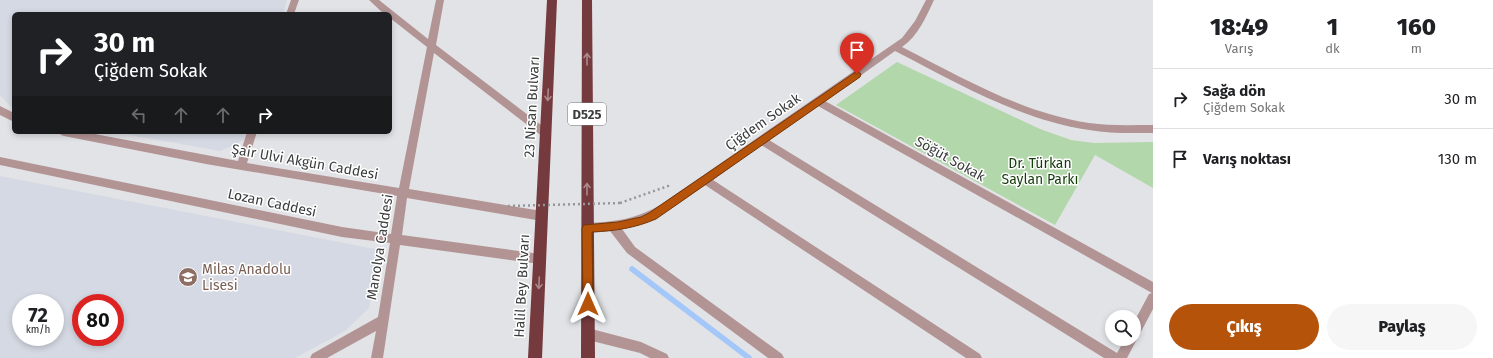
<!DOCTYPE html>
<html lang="tr">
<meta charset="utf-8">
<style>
body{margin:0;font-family:"Fira Sans",sans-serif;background:#f6f6f6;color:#202124;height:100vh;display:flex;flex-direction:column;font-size:15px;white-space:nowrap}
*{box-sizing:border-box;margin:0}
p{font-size:13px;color:#757577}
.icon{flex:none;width:22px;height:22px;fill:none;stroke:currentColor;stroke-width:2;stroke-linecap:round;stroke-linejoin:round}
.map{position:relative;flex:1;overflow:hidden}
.drawer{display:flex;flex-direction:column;background:#fff;width:340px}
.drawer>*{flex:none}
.guide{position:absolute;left:12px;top:12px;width:380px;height:122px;border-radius:6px;box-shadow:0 2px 6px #0003;background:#202124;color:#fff;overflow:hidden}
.fabs{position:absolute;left:1105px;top:310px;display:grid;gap:8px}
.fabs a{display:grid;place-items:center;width:36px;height:36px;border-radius:50%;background:#fff;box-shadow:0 2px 6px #0003;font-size:20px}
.speed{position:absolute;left:12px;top:294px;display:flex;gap:8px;font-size:20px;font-weight:700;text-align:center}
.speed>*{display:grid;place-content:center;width:52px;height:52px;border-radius:50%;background:#fff;box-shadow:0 2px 6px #0003;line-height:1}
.speed small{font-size:10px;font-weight:400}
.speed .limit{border:6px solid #d22;background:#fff;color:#111}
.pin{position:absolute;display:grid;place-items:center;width:34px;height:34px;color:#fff;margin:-41px -17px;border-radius:50% 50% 50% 0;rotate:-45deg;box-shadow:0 0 4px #0007}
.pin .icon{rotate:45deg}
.me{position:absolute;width:44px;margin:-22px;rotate:0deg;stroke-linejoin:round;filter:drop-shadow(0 0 3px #0008)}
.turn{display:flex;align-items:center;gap:14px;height:84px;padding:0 16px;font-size:18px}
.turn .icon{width:52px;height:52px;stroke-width:2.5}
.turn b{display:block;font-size:28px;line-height:34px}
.lanes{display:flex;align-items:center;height:38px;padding:0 16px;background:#0003;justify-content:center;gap:20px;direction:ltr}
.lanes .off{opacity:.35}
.eta{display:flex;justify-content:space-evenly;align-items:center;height:68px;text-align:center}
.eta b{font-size:24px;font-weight:800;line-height:28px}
.action{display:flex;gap:8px;margin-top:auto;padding:8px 16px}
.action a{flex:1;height:46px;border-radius:24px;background:#b45309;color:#fff;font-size:16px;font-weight:800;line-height:46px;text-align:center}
.action a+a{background:#f6f6f6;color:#202124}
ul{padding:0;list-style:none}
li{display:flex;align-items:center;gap:12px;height:60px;padding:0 16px;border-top:1px solid #e0e0e0}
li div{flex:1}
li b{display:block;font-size:15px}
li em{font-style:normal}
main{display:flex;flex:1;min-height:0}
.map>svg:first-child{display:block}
.built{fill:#d5d9e3;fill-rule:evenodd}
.green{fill:#b2d7ab}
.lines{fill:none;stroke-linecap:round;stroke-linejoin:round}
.stream{stroke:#a4c7fa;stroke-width:5.5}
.path{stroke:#959698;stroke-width:2.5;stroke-dasharray:2 3;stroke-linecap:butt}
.minor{fill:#b29495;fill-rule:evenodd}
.highway{fill:#743a3e;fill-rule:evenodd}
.path-bridge{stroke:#959698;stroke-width:2.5;stroke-dasharray:2 3;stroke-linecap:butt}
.oneway{stroke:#ac898b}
.route{fill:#b45309;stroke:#753606}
.labels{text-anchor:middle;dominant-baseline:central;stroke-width:3;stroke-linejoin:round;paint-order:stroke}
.shield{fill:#fff;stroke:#767677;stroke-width:1}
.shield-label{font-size:13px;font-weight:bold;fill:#3b3c3d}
.street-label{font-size:14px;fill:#3b3c3d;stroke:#fff}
.park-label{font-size:14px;fill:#143c0b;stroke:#fff}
.education-label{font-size:14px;fill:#785e54;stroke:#fff;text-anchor:start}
</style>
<main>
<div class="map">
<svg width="1153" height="358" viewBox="0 0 1153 358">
<rect width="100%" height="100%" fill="#e2e3e6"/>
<path class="built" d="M0,0H287L283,14H14V108L9,105L0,95Z
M113,132H246L244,140L220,151Z
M0,176L380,250L369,308L345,331L295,358H0ZM21,303H55V337H21ZM81,303H115V337H81Z"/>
<path class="green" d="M897,62L1040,129L1071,140L1094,143L1153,142V188L1095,155L1055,225L836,105Z"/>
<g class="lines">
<path class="stream" d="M632,269L749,358"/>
<path class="path" d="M620,203L668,186L669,188"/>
<path class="minor" d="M291,0H299L294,14H286Z
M369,0H379L428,39L436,0H444L436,45L549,131L551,134L549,137H543L434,53L409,189L542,211L546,213L547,216L546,219L542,221L407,198L402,235L540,254L544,255L545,259L544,263L540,264L400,245L383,358H371L376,331L327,358H310L312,354L378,317L390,243L342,237L0,165V157L342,227L391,234L397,196L206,164L64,136L61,135L59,132H84L238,161L247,132H257L247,163L399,188L427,47L390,18V14H384Z
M926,0H934C926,17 918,36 902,47C961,77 1022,113 1089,123C1110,126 1132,125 1153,125V133C1132,133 1110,134 1089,130C1020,120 957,83 895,51L825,101L1153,282V309L1127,358H1104L761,145L713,180L980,354L982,358H966L705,185C678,204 654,223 622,229L635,247L782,354L784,358H768L627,253L610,231L587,233L583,231L582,228L583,225L587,223C614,222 637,219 660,205L902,38L915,21ZM818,106L1152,293L1149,294L1134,322V339H1125L1117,353L769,140Z
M0,106L14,113V122L0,115Z
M588,328L641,342L667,354L669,358H650L640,353L588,340L584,338L582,334L584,330Z"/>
<path class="highway" d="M547,0H557L542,358H528Z
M582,0H592L595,358H581Z"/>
<path class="path-bridge" d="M508,206L620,203"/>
</g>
<defs><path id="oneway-shaft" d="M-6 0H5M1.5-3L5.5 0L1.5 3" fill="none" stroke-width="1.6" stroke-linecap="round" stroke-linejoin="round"/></defs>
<g class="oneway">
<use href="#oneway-shaft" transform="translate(587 59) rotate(-90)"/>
<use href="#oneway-shaft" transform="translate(548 95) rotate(93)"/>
<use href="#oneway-shaft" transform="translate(587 189) rotate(-90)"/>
<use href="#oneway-shaft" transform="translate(539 283) rotate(93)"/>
</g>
<path class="route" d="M857,71L861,74L860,77L656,219C635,228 615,231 592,232L593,304L591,307L588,309L584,307L583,304L582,228L584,225L618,222L641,217L649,213Z"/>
<defs>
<g id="school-disc" transform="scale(1)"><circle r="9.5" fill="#8d6e63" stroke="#fff"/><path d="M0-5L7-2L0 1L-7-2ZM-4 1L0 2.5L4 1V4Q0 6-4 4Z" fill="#fff"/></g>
</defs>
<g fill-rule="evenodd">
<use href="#school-disc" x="188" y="277"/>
</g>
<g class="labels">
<rect class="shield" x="568" y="103" width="38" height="22" rx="3"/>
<g class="shield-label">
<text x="587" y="114">D525</text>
</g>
<g class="street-label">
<text transform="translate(532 107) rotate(-87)">23 Nisan Bulvarı</text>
<text transform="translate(763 122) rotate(-35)">Çiğdem Sokak</text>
<text transform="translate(950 159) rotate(29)">Söğüt Sokak</text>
<text transform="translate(305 162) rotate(10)">Şair Ulvi Akgün Caddesi</text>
<text transform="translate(272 203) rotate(12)">Lozan Caddesi</text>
<text transform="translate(380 247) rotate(-81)">Manolya Caddesi</text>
<text transform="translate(522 286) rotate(-87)">Halil Bey Bulvarı</text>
</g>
<g class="park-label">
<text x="1040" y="163">Dr. Türkan<tspan x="1040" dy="16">Saylan Parkı</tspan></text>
</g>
<g class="education-label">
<text x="202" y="269">Milas Anadolu<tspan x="202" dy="16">Lisesi</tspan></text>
</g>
</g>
</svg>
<div class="fabs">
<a><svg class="icon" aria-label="search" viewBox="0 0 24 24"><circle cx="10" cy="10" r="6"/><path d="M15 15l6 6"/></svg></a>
</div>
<div class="speed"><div>72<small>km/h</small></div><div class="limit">80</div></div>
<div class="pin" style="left:857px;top:74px;background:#d93025"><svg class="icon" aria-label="arrive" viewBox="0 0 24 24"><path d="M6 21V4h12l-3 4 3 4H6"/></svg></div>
<svg class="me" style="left:588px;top:304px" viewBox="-20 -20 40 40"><path d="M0-17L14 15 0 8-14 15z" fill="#b45309" stroke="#fff" stroke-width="4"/></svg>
<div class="guide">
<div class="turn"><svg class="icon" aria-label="right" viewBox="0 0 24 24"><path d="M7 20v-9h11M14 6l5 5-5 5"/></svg><div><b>30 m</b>Çiğdem Sokak</div></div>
<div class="lanes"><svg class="icon off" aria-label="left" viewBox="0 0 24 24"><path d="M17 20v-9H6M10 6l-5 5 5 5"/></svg><svg class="icon off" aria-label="ahead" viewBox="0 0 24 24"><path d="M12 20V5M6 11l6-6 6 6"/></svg><svg class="icon off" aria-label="ahead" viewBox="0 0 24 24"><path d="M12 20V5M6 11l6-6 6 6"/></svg><svg class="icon" aria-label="right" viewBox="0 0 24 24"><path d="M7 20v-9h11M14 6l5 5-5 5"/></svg></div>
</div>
</div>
<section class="drawer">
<div class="eta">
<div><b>18:49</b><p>Varış</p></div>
<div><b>1</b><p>dk</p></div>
<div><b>160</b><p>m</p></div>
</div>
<ul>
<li><svg class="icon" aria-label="right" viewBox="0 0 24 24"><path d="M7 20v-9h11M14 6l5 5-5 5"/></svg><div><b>Sağa dön</b><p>Çiğdem Sokak</p></div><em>30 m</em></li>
<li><svg class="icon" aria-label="arrive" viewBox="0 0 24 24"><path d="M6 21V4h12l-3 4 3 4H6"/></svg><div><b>Varış noktası</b></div><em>130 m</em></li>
</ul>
<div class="action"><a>Çıkış</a><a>Paylaş</a></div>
</section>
</main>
